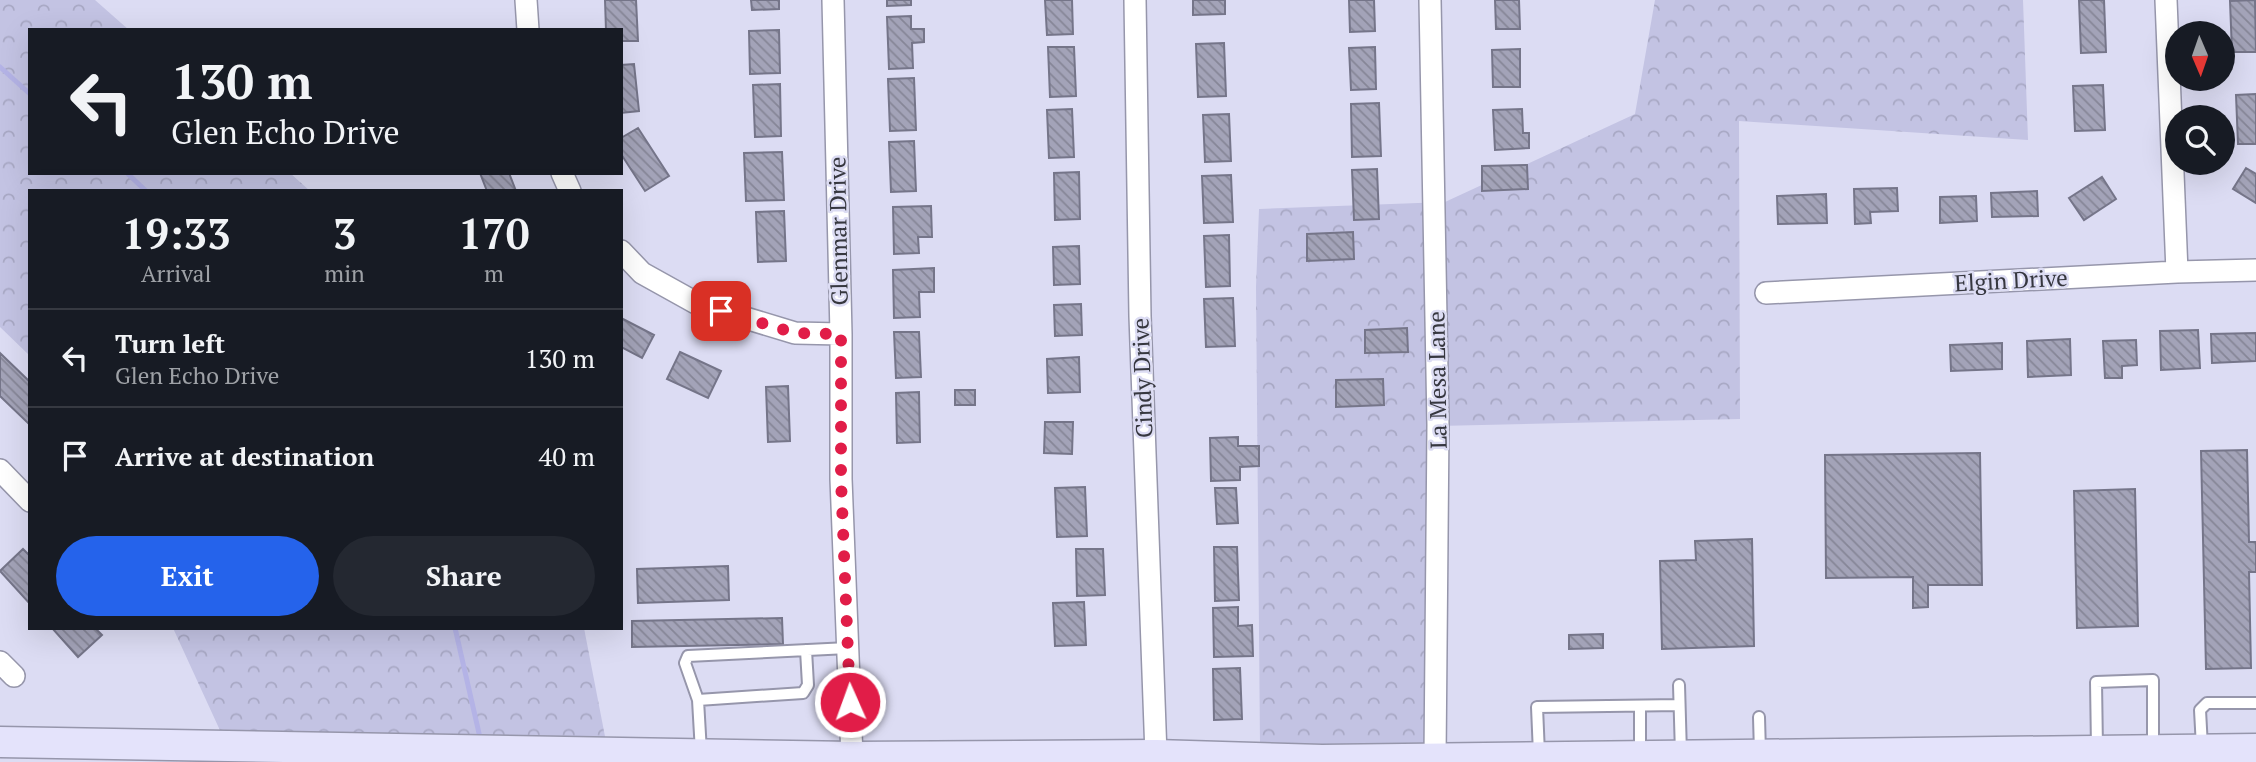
<!DOCTYPE html>
<style>
body{margin:0;font-family:"PT Serif",serif;background:#242831;color:#f1f3f6;height:100vh;display:flex;flex-direction:column;font-size:26px;white-space:nowrap}
*{box-sizing:border-box;margin:0}
p{font-size:23px;color:#9ea1a6}
.icon{flex:none;width:38px;height:38px;fill:none;stroke:currentColor;stroke-width:2;stroke-linecap:round;stroke-linejoin:round}
.map{position:relative;flex:1;overflow:hidden}
.details{position:absolute;left:28px;top:189px;width:595px;height:441px;display:flex;flex-direction:column;background:#171b24;border-radius:0px;box-shadow:0 7px 28px #0002}
.details>*{flex:none}
.hud{position:absolute;left:28px;top:28px;width:595px;height:147px;border-radius:0px;box-shadow:0 7px 28px #0002;background:#171b24;color:#f1f3f6;overflow:hidden}
.needle{width:46px;rotate:178deg}
.buttons{position:absolute;left:2165px;top:21px;display:grid;gap:14px}
.buttons a{display:grid;place-items:center;width:70px;height:70px;border-radius:50%;background:#171b24;box-shadow:0 7px 28px #0002;font-size:35px}
.pin{position:absolute;display:grid;place-items:center;width:60px;height:60px;color:#fff;margin:-30px;border-radius:14px;box-shadow:0 4px 10px #0006}
.me{position:absolute;width:77px;margin:-38px;rotate:358deg;stroke-linejoin:round;filter:drop-shadow(0 0 5px #0008)}
.turn{display:flex;align-items:center;gap:24px;height:147px;padding:0 28px;font-size:32px}
.turn .icon{width:91px;height:91px;stroke-width:2.5}
.turn b{display:block;font-size:49px;line-height:60px}
.eta{display:flex;justify-content:space-evenly;align-items:center;height:119px;text-align:center}
.eta b{font-size:42px;font-weight:800;line-height:49px}
.cta{display:flex;gap:14px;margin-top:auto;padding:14px 28px}
.cta a{flex:1;height:80px;border-radius:42px;background:#2563eb;color:#fff;font-size:28px;font-weight:800;line-height:80px;text-align:center}
.cta a+a{background:#242831;color:#f1f3f6}
ul{padding:0;list-style:none}
li{display:flex;align-items:center;gap:21px;height:98px;padding:0 28px;border-top:2px solid #363941}
li div{flex:1}
li b{display:block;font-size:26px}
li em{font-style:normal}
.map>svg:first-child{display:block}
.forest{fill:url(#forest-crowns)}
.lines{fill:none;stroke-linecap:round;stroke-linejoin:round}
.stream{stroke:#b4b3e6;stroke-width:5}
.building{fill:url(#building-back-hatch);stroke:#757589;stroke-width:2}
.service-casing{stroke:#9696ab;stroke-width:14}
.minor-casing{stroke:#9696ab;stroke-width:24}
.secondary-casing{stroke:#9696ab;stroke-width:33}
.service{stroke:#fff;stroke-width:10}
.minor{stroke:#fff;stroke-width:21}
.secondary{stroke:#e4e3fb;stroke-width:30}
.route{stroke:#e11d48;stroke-width:12;stroke-dasharray:0 21.6}
.labels{text-anchor:middle;dominant-baseline:central;stroke-width:5;stroke-linejoin:round;paint-order:stroke}
.street-label{font-size:23px;fill:#36373f;stroke:#dcdcf3}
</style>
<div class="map">
<svg width="2256" height="762" viewBox="0 0 2256 762">
<defs>
<pattern id="forest-crowns" width="20" height="18" patternUnits="userSpaceOnUse" patternTransform="scale(1.75)"><rect width="20" height="18" fill="#c3c3e3"/><path d="M2 6a3 3 0 1 1 6 0M12 15a3 3 0 1 1 6 0" fill="none" stroke="#a8a8c4"/></pattern>
<pattern id="building-back-hatch" width="6" height="6" patternUnits="userSpaceOnUse" patternTransform="scale(1.75)"><rect width="6" height="6" fill="#a3a3b8"/><path d="M-1 5l2 2M0 0l6 6M5-1l2 2" fill="none" stroke="#868697"/></pattern>
</defs>
<rect width="100%" height="100%" fill="#dcdcf3"/>
<path class="forest" d="M0,0H95L129,30H30V173H290L310,191H30V356L0,327Z
M1655,0H2023L2028,140L1739,121L1740,419L1438,426L1432,751L1260,745L1256,287L1259,209L1445,202L1635,114Z
M173,628H584L609,757L229,750Z"/>
<g class="lines">
<path class="stream" d="M0,67L30,94
M127,173L146,191
M455,628L481,742"/>
</g>
<path class="building" d="M605,0H636L638,41H621V30H606Z
M751,0H779V9L752,10Z
M887,0H911V5L887,6Z
M1045,0H1072L1073,34L1047,35Z
M1193,0H1225V14L1193,15Z
M1349,0H1374L1375,31L1350,32Z
M1495,0H1519L1520,29H1496Z
M2079,0H2104L2106,52L2081,53Z
M2255,0L2256,52H2232L2230,1Z
M911,16V29H924V42L912,43L913,68L889,69L887,17Z
M779,30L780,73L750,74L749,31Z
M1224,43L1226,96L1198,97L1196,44Z
M1048,47H1074L1076,96L1050,97Z
M1375,47L1376,89L1351,90L1349,48Z
M1520,49V87H1493L1492,50Z
M634,64L639,111L621,113V65Z
M914,78L916,130L890,131L888,79Z
M780,84L781,136L755,137L753,85Z
M2103,85L2105,130L2075,131L2073,86Z
M2256,94V144H2238L2236,95Z
M1379,103L1381,156L1352,157L1351,104Z
M1072,109L1074,157L1049,158L1047,110Z
M1522,109L1523,133H1529V148L1495,150L1493,110Z
M1229,114L1231,161L1205,162L1203,115Z
M638,128L669,176L645,191L621,154V138Z
M914,141L916,191L891,192L889,142Z
M782,152L784,200L746,201L744,153Z
M1527,165L1528,189L1482,191V166Z
M2246,168L2256,174V203L2233,189Z
M1377,169L1379,219L1354,220L1352,170Z
M1079,172L1080,219L1055,220L1054,173Z
M480,173H509L516,191H487Z
M1231,175L1233,222L1204,223L1202,176Z
M2102,177L2116,199L2084,220L2069,198Z
M1897,188L1898,211L1870,212L1871,223L1855,224L1854,189Z
M2037,191L2038,216L1992,217L1991,193Z
M1826,194L1827,223L1778,224L1777,196Z
M1976,196L1977,221L1940,223V197Z
M931,206L932,237H918L919,253L894,254L893,207Z
M784,211L786,261L758,262L756,212Z
M1353,232L1354,259L1307,261V234Z
M1229,235L1230,286L1206,287L1204,236Z
M1079,246L1080,284L1054,285L1053,247Z
M934,268V292H919L920,317L894,318L893,270Z
M1233,298L1235,346L1206,347L1204,299Z
M1081,304L1082,335L1055,336L1054,305Z
M621,318L654,335L642,358L621,347Z
M1407,328L1408,352L1365,353V330Z
M2198,330L2200,368L2161,370L2160,331Z
M894,332H919L921,377L896,378Z
M2256,333V361L2212,363L2211,334Z
M2070,339L2071,375L2028,377L2027,341Z
M2136,340L2137,365L2122,366V378H2105L2103,341Z
M2002,343V369L1951,371L1950,345Z
M680,352L721,371L708,398L667,379Z
M0,353L30,382V425L0,396Z
M1079,357L1080,392L1048,393L1047,359Z
M1383,379L1384,405L1336,407V380Z
M788,386L790,441L768,442L766,387Z
M955,390H975V405H955Z
M919,392L920,442L897,443L896,393Z
M1045,422H1073L1072,454L1044,453Z
M1238,437V446H1259V466L1240,467V480L1211,481L1210,438Z
M2247,450L2249,542H2256V572H2249L2251,668L2206,669L2201,451Z
M1980,453L1982,585H1928V607L1913,608V577L1826,578L1825,455Z
M1085,487L1087,536L1057,537L1055,488Z
M1215,488H1236L1238,523L1217,524Z
M2135,489L2138,626L2077,628L2074,491Z
M1752,539L1754,646L1662,649L1660,561L1696,560L1695,541Z
M1214,547H1237L1239,600L1215,601Z
M23,549L30,556V604L0,571Z
M1076,549H1103L1105,595L1077,596Z
M728,566L729,600L638,603L637,569Z
M1084,602L1086,645L1055,646L1053,603Z
M1238,607V626L1252,625L1253,656L1214,657L1213,608Z
M782,618L783,644L632,647V621Z
M52,628H95L102,635L78,657Z
M1603,634V648L1569,649V635Z
M1240,668L1242,719L1214,720L1213,669Z"/>
<g class="lines">
<g class="service-casing">
<path id="service" d="M1679,685L1681,754
M698,700L803,693L808,685L806,650
M1640,706V755
M1759,717L1760,753
M2202,747L2200,710L2207,703H2256
M2097,748L2096,682L2153,680V747
M701,752L698,700L685,663L688,656L848,648
M1539,754L1537,707L1679,705"/>
</g>
<g class="minor-casing">
<path id="minor" d="M526,0L528,30
M833,0L841,334V479L852,757
M1135,0L1140,316L1156,755
M1430,0L1438,425L1435,759
M2166,0L2177,272
M562,173L570,191
M621,251L642,273L696,303L795,333L841,334
M1766,293L2177,272L2256,270
M0,470L30,501
M0,662L14,676"/>
</g>
<g class="secondary-casing">
<path id="secondary" d="M0,742L852,757L1156,755L1322,760L2256,749"/>
</g>
<use href="#service" class="service"/>
<use href="#minor" class="minor"/>
<use href="#secondary" class="secondary"/>
</g>
<g class="lines">
<path class="route" d="M721,311L795,333L841,334V480L850,702"/>
</g>
<g class="labels">
<g class="street-label">
<text transform="translate(838 231) rotate(-91)">Glenmar Drive</text>
<text transform="translate(2011 280) rotate(-3)">Elgin Drive</text>
<text transform="translate(1142 378) rotate(-92)">Cindy Drive</text>
<text transform="translate(1437 380) rotate(-91)">La Mesa Lane</text>
</g>
</g>
</svg>
<div class="buttons">
<a><svg class="needle" viewBox="-14 -14 28 28"><path d="M0-13l5 13h-10z" fill="#e53935"/><path d="M0 13l5-13h-10z" fill="#9ea1a6"/></svg></a>
<a><svg class="icon" aria-label="search" viewBox="0 0 24 24"><circle cx="10" cy="10" r="6"/><path d="M15 15l6 6"/></svg></a>
</div>
<div class="pin" style="left:721px;top:311px;background:#d93025"><svg class="icon" aria-label="arrive" viewBox="0 0 24 24"><path d="M6 21V4h12l-3 4 3 4H6"/></svg></div>
<svg class="me" style="left:850px;top:702px" viewBox="-20 -20 40 40"><circle r="17" fill="#e11d48" stroke="#fff" stroke-width="3"/><path d="M0-11L8 9 0 5-8 9z" fill="#fff"/></svg>
<div class="hud">
<div class="turn"><svg class="icon" aria-label="left" viewBox="0 0 24 24"><path d="M17 20v-9H6M10 6l-5 5 5 5"/></svg><div><b>130 m</b>Glen Echo Drive</div></div>
</div>
<section class="details">
<div class="eta">
<div><b>19:33</b><p>Arrival</p></div>
<div><b>3</b><p>min</p></div>
<div><b>170</b><p>m</p></div>
</div>
<ul>
<li><svg class="icon" aria-label="left" viewBox="0 0 24 24"><path d="M17 20v-9H6M10 6l-5 5 5 5"/></svg><div><b>Turn left</b><p>Glen Echo Drive</p></div><em>130 m</em></li>
<li><svg class="icon" aria-label="arrive" viewBox="0 0 24 24"><path d="M6 21V4h12l-3 4 3 4H6"/></svg><div><b>Arrive at destination</b></div><em>40 m</em></li>
</ul>
<div class="cta"><a>Exit</a><a>Share</a></div>
</section>
</div>
